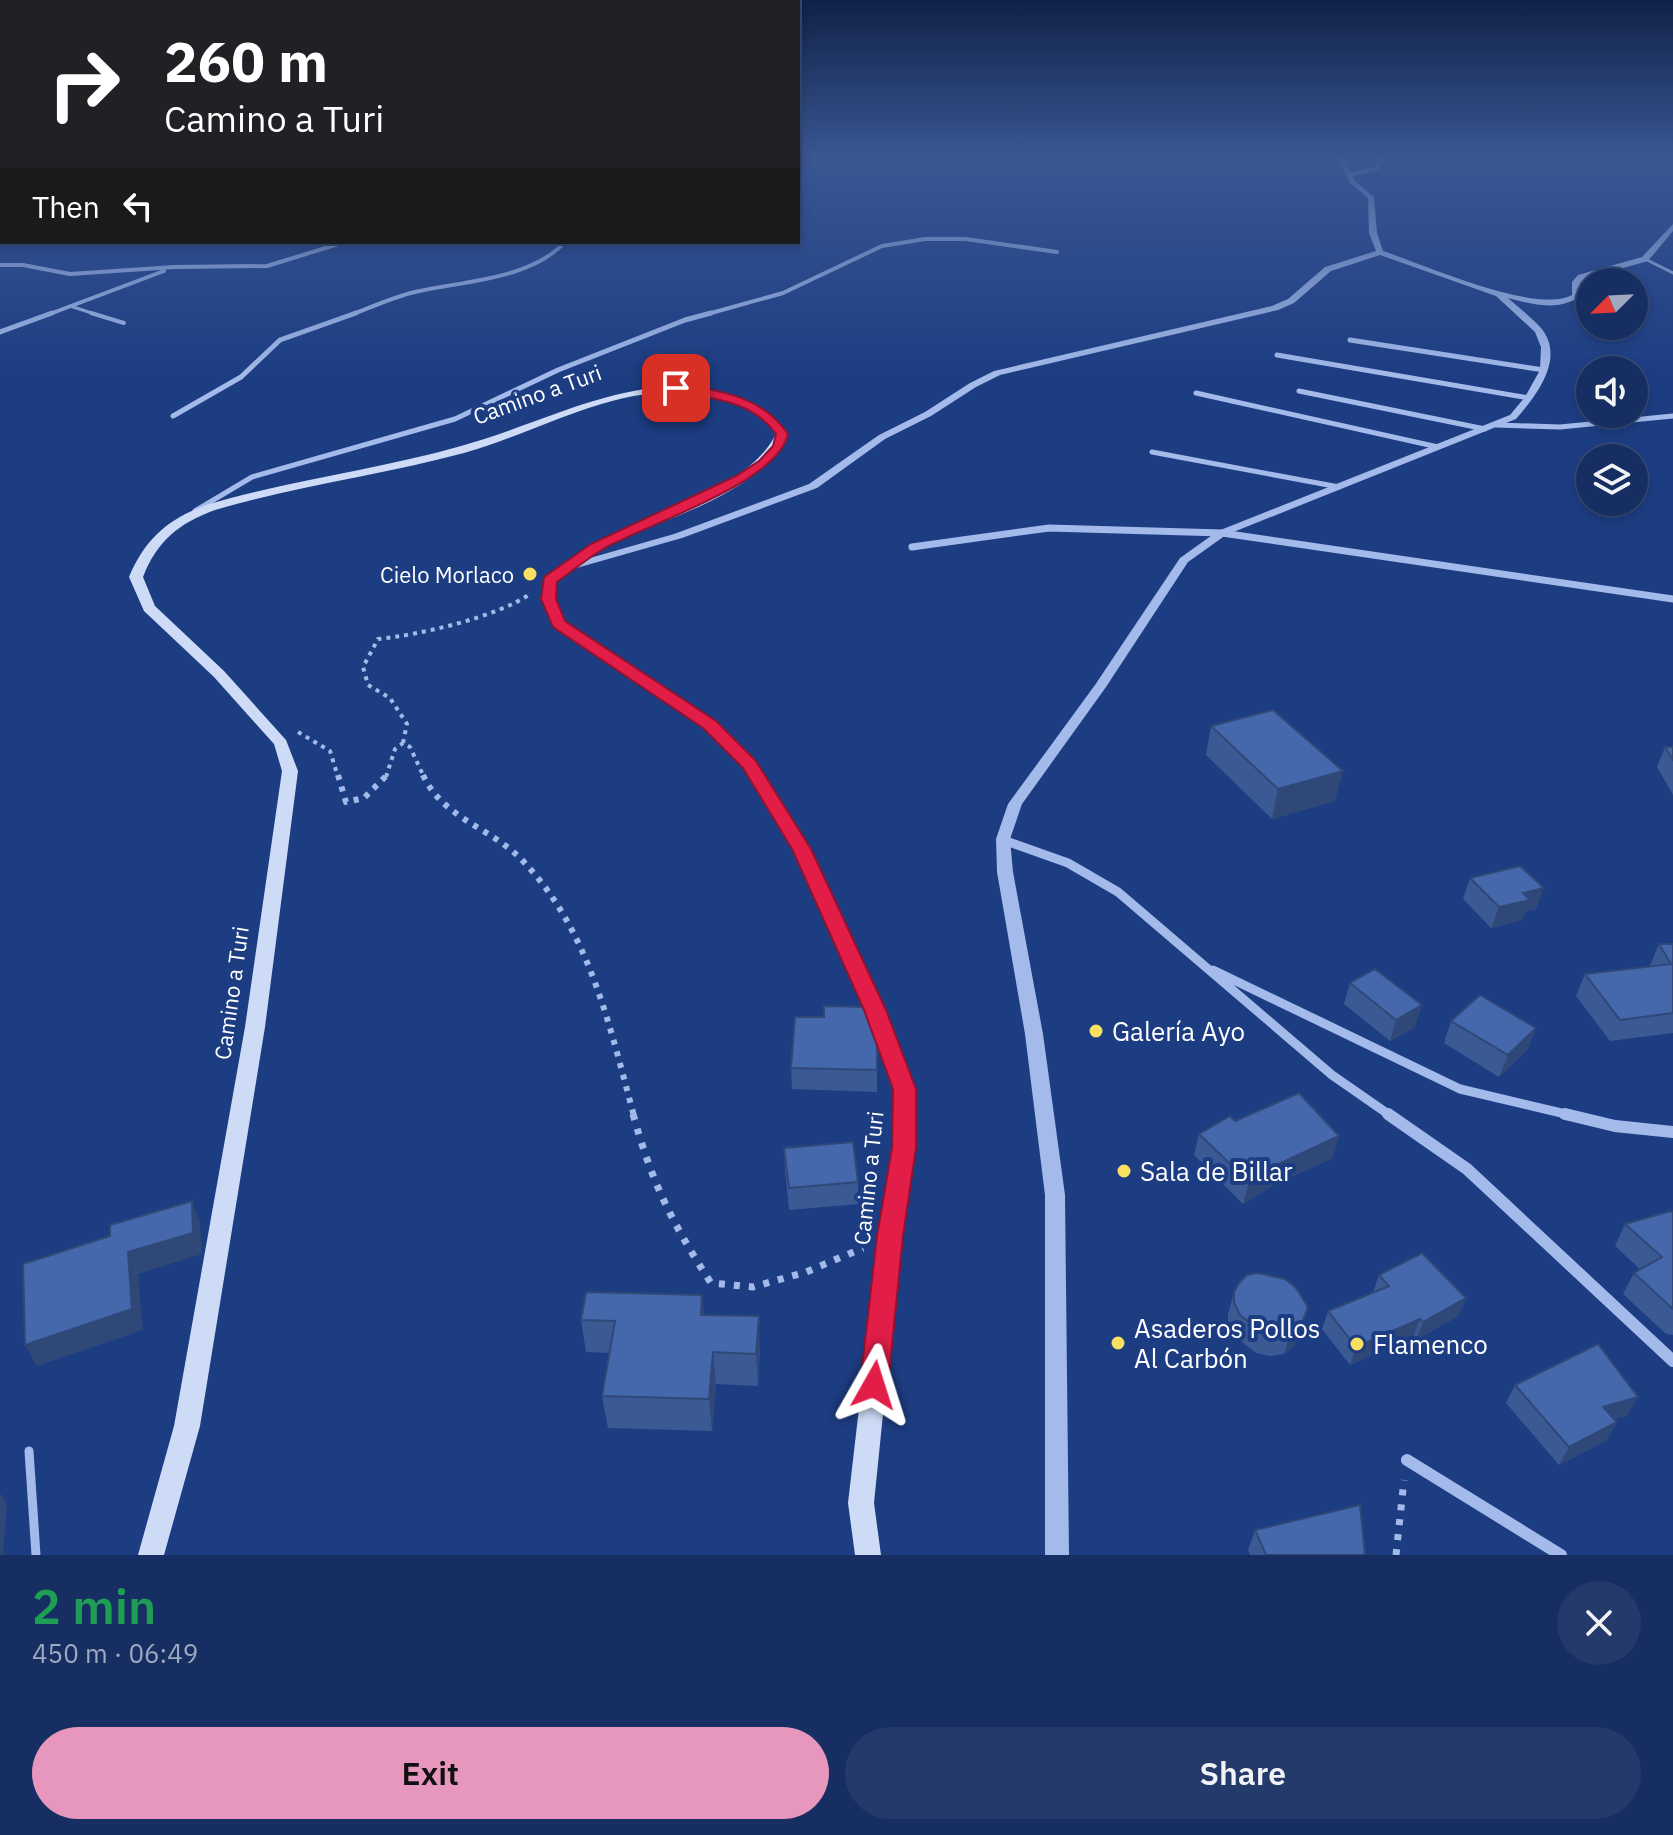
<!DOCTYPE html>
<meta charset="utf-8">
<style>
body{margin:0;font-family:"IBM Plex Sans",sans-serif;background:#233a6b;color:#f1f3f6;height:100vh;display:flex;flex-direction:column;font-size:30px;white-space:nowrap}
*{box-sizing:border-box;margin:0}
p{font-size:26px;color:#9ea8be}
.icon{flex:none;width:44px;height:44px;fill:none;stroke:currentColor;stroke-width:2;stroke-linecap:round;stroke-linejoin:round}
.map{position:relative;height:1555px;overflow:hidden}
.sheet{display:flex;flex-direction:column;background:#162e62;flex:1}
.sheet>*{flex:none}
.banner{position:absolute;left:0px;top:0px;width:800px;height:244px;box-shadow:0 4px 12px #0003,0 0 0 2px #354a77;background:#202124;color:#fff;overflow:hidden}
.needle{width:52px;rotate:246deg}
.tools{position:absolute;left:1576px;top:268px;display:grid;gap:16px}
.tools a{display:grid;place-items:center;width:72px;height:72px;border-radius:50%;background:#162e62;box-shadow:0 4px 12px #0003,0 0 0 2px #354a77;font-size:40px}
.pin{position:absolute;display:grid;place-items:center;width:68px;height:68px;color:#fff;margin:-34px;border-radius:16px;box-shadow:0 4px 12px #0006}
.me{position:absolute;width:88px;margin:-44px;rotate:6deg;stroke-linejoin:round;filter:drop-shadow(0 0 6px #0008)}
.turn{display:flex;align-items:center;gap:28px;height:168px;padding:0 32px;font-size:36px}
.turn .icon{width:104px;height:104px;stroke-width:2.5}
.turn b{display:block;font-size:56px;line-height:68px}
.then{display:flex;align-items:center;height:76px;padding:0 32px;background:#0003;gap:16px;font-size:30px}
.round{display:grid;place-items:center;flex:none;width:84px;height:84px;border-radius:42px;background:#233a6b}
.headline{display:flex;align-items:center;justify-content:space-between;height:136px;padding:0 32px}
h1{font-size:48px;font-weight:600;line-height:60px;color:#1e9e55}
.button{display:flex;gap:16px;margin-top:auto;padding:16px 32px}
.button a{flex:1;height:92px;border-radius:48px;background:#e797bd;color:#111;font-size:32px;font-weight:600;line-height:92px;text-align:center}
.button a+a{background:#233a6b;color:#f1f3f6}
.map>svg:first-child{display:block}
.lines{fill:none;stroke-linecap:round;stroke-linejoin:round}
.path-far2{stroke:#a3baea;stroke-width:4;stroke-dasharray:4 5;stroke-linecap:butt}
.path-far1{stroke:#a3baea;stroke-width:6;stroke-dasharray:5 7;stroke-linecap:butt}
.path{stroke:#a3baea;stroke-width:7;stroke-dasharray:6 9;stroke-linecap:butt}
.service-far2{stroke:#a3baea;stroke-width:3}
.service-far1{stroke:#a3baea;stroke-width:4}
.service{stroke:#a3baea;stroke-width:9}
.minor-far4{stroke:#a3baea;stroke-width:4}
.minor-far3{stroke:#a3baea;stroke-width:5}
.minor-far2{stroke:#a3baea;stroke-width:7}
.minor-far1{stroke:#a3baea;stroke-width:9}
.minor{stroke:#a3baea;stroke-width:12}
.tertiary{fill:#a3baea;fill-rule:evenodd}
.secondary{fill:#cedbf7;fill-rule:evenodd}
.trunk{fill:#f2f6fe;fill-rule:evenodd}
.wall{fill:#3b5993}
.shaded-wall{fill:#304878}
.building{fill:#4567ab;stroke:#304878;stroke-width:2}
.route{fill:#e11d48;stroke:#92132f;stroke-width:2}
.poi-dot{fill:#fae061;stroke:#1d3d83;stroke-width:3}
.labels{text-anchor:middle;dominant-baseline:central;stroke-width:8;stroke-linejoin:round;paint-order:stroke}
.street-label{font-size:22px;fill:#fff;stroke:#1d3d83}
.poi-label{font-size:22px;fill:#fff;stroke:#1d3d83;text-anchor:end}
.near-poi-label{font-size:26px;fill:#fff;stroke:#1d3d83;text-anchor:start}
</style>
<div class="map">
<svg width="1673" height="1555" viewBox="0 0 1673 1555">
<rect width="100%" height="100%" fill="#1d3d83"/>
<g class="lines">
<path class="path-far2" d="M298,732L330,751L338,777
M403,743L407,724L390,698L368,685L363,667L378,639C419,635 497,617 530,594
M386,777L395,749L403,743L410,747L424,777"/>
<path class="path-far1" d="M338,775L346,802L364,798L387,775
M423,775C442,817 488,827 519,857C589,927 609,1024 634,1116"/>
<path class="path" d="M633,1114C652,1183 672,1223 711,1283L753,1287L806,1272L863,1248
M1396,1555L1404,1480"/>
<path class="service-far2" d="M1645,259L1673,273
M70,306L98,315"/>
<path class="service-far1" d="M91,313L124,323"/>
<path class="service" d="M29,1451L36,1555"/>
<path class="minor-far4" d="M1349,175L1377,168L1381,159
M0,265H23L70,274L174,267L267,266L345,242
M47,315L164,271
M351,315C372,307 393,297 415,292C462,281 530,280 565,242
M704,315L783,293L882,246L925,239H966L1057,252"/>
<path class="minor-far3" d="M0,332L52,313
M1350,340L1544,370
M1277,355L1529,398
M1299,391L1485,429
M1196,393L1438,447
M173,416L241,377L280,340L356,313
M1496,425L1560,427L1673,416
M1152,452L1339,487
M195,511L252,477L455,419L558,370L685,320L711,313"/>
<path class="minor-far2" d="M912,547L1049,528L1222,533L1673,599"/>
<path class="minor-far1" d="M1003,840L1068,863L1118,892L1332,1075L1391,1116
M1213,970L1460,1089L1574,1116"/>
<path class="minor" d="M1388,1114L1467,1169L1673,1361
M1565,1114L1615,1126L1673,1132
M1407,1460L1561,1555"/>
<path class="tertiary" d="M1338,159H1344L1355,181L1374,197L1377,233L1383,251C1422,264 1537,315 1572,295V282L1578,275L1642,257L1673,224V231L1648,261L1584,279L1580,283V296C1559,312 1531,304 1508,298C1518,307 1531,317 1541,328C1566,358 1536,396 1516,419L1226,535L1188,562L1106,687L1022,804L1010,839L1013,872L1043,1034L1065,1195L1069,1555H1045V1195L1025,1034L997,872L996,839L1008,804L1095,685L1180,558L1218,531L1510,415L1525,397L1540,370L1541,347L1535,332L1496,296L1380,255L1331,271L1294,303L1278,310L1000,375L976,387L931,416L885,439L817,488L682,538L566,571L560,568L562,566L674,534L809,484L879,435L925,412L970,383L994,371L1272,306L1288,299L1325,267L1376,251L1369,233L1368,198L1350,183Z"/>
<path class="secondary" d="M682,385C724,391 761,399 788,434C757,495 676,513 619,541C596,552 577,566 556,581L555,599L565,622L714,722L756,762L811,849L885,1010L914,1089L915,1148L901,1236L874,1503L881,1555H855L848,1503L879,1236L893,1148L894,1089L865,1010L793,849L744,768L704,728L554,627L541,599L545,577C566,562 585,547 608,536C661,510 748,489 776,434C754,405 716,392 679,392C602,391 536,433 464,453C382,475 296,486 215,510C179,523 157,541 143,577L155,606L224,671L286,740L298,771L265,1027L200,1426L164,1555H138L174,1426L245,1027L282,771L274,744L214,677L144,611L129,577C145,539 168,519 206,505C290,480 377,470 461,446C539,424 599,389 682,385Z"/>
<path class="trunk" d="M0,159H2L0,166Z"/>
</g>
<path class="wall" d="M1211,726L1335,801L1272,819L1206,755Z
M1665,747H1673V795L1657,767Z
M1470,878L1536,909L1526,911L1522,920L1491,928L1463,899Z
M1659,944H1673V1033L1610,1041L1576,996L1585,974L1651,966L1650,965Z
M1350,983L1415,1027L1390,1041L1344,1004Z
M1451,1021L1536,1028L1527,1050L1499,1077L1444,1043Z
M791,1068L877,1070V1092L792,1089Z
M1235,1121L1333,1158L1275,1184L1243,1204L1194,1155L1199,1134Z
M784,1148L858,1182V1204L789,1210L785,1170Z
M1673,1213V1335L1666,1334L1623,1294L1634,1273L1640,1269L1615,1246L1625,1224Z
M1379,1275L1466,1298L1458,1316L1416,1340L1413,1337L1350,1365L1322,1329L1328,1311L1373,1292Z
M1234,1292L1301,1328L1294,1346L1284,1354L1270,1356L1256,1353L1234,1336L1228,1325V1314Z
M702,1295L704,1315L760,1348L758,1386L716,1384L712,1431L608,1428L602,1396L609,1353L586,1352L581,1320Z
M1515,1385L1627,1416L1614,1419L1617,1422L1606,1441L1559,1465L1506,1403Z
M1255,1530L1365,1555H1250L1248,1550Z"/>
<path class="shaded-wall" d="M1343,771L1335,801L1272,819L1278,789Z
M1544,888L1536,909L1526,911L1522,920L1491,928L1499,907L1523,893Z
M1422,1005L1415,1027L1390,1041L1396,1020Z
M1536,1028L1527,1050L1499,1077L1508,1055Z
M1339,1136L1333,1158L1275,1184L1243,1204L1249,1182L1281,1163Z
M192,1201L200,1223L202,1254L138,1274L143,1330L37,1366L25,1345L128,1252Z
M702,1295L705,1327L701,1315Z
M1466,1298L1458,1316L1416,1340L1423,1322Z
M1308,1307L1294,1346L1284,1354L1291,1332Z
M759,1316L760,1348L758,1386L756,1354Z
M1420,1319L1413,1337L1350,1365L1356,1347Z
M713,1352L716,1384L712,1431L709,1399Z
M1638,1397L1627,1416L1592,1425L1603,1407Z
M1617,1422L1606,1441L1559,1465L1569,1447Z
M0,1493L7,1504L3,1555H0Z"/>
<path class="building" d="M1273,710L1343,771L1278,789L1211,726Z
M1665,747H1673V760Z
M1520,866L1544,888L1523,893L1530,900L1499,907L1470,878Z
M1659,944H1673V1013L1620,1020L1585,974L1671,964Z
M1375,969L1422,1005L1396,1020L1350,983Z
M1480,995L1536,1028L1508,1055L1451,1021Z
M824,1006L869,1007L877,1029V1070L791,1068L795,1017H824Z
M1299,1093L1339,1136L1281,1163L1249,1182L1199,1134L1230,1116L1235,1121Z
M853,1142L858,1182L789,1188L784,1148Z
M192,1201L193,1233L128,1252L132,1309L25,1345L23,1264L110,1236V1225Z
M1671,1211L1673,1213V1309L1634,1273L1662,1257L1625,1224Z
M1422,1253L1466,1298L1423,1322L1420,1319L1356,1347L1328,1311L1389,1286L1379,1275Z
M1258,1273L1285,1279L1296,1288L1308,1307L1301,1325L1291,1332L1277,1335L1262,1332L1240,1315L1234,1303V1292L1239,1283L1247,1275Z
M586,1292L702,1295L701,1315L759,1316L756,1354L713,1352L709,1399L602,1396L615,1321L581,1320Z
M1598,1344L1638,1397L1603,1407L1617,1422L1569,1447L1515,1385Z
M1360,1505L1365,1555H1266L1255,1530Z"/>
<linearGradient id="sky" x2="0" y2="1"><stop stop-color="#102248"/><stop offset="0.42" stop-color="#3a5793"/><stop offset="1" stop-color="#3a5793" stop-opacity="0"/></linearGradient>
<rect width="1673" height="376" fill="url(#sky)"/>
<path class="route" d="M676,384C720,391 761,395 788,434C778,483 647,524 603,549C587,559 572,571 557,582L556,599L565,621L716,721L756,761L811,849L886,1010L916,1089V1148L903,1236L888,1385L884,1394L874,1397L864,1394L860,1385L877,1236L892,1148L893,1089L864,1010L792,849L743,768L703,728L553,627L541,599L544,577L591,544L736,476L759,461L773,446L776,434C751,399 710,399 672,390V385Z"/>
<g class="poi-dot">
<circle cx="530" cy="574" r="8"/>
<circle cx="1096" cy="1031" r="8"/>
<circle cx="1124" cy="1171" r="8"/>
<circle cx="1118" cy="1343" r="8"/>
<circle cx="1357" cy="1344" r="8"/>
</g>
<g class="labels">
<g class="street-label">
<text transform="translate(537 394) rotate(-20)">Camino a Turi</text>
<text transform="translate(231 993) rotate(-82)">Camino a Turi</text>
<text transform="translate(868 1178) rotate(-84)">Camino a Turi</text>
</g>
<g class="poi-label">
<text x="514" y="574">Cielo Morlaco</text>
</g>
<g class="near-poi-label">
<text x="1112" y="1031">Galería Ayo</text>
<text x="1140" y="1171">Sala de Billar</text>
<text x="1134" y="1328">Asaderos Pollos<tspan x="1134" dy="30">Al Carbón</tspan></text>
<text x="1373" y="1344">Flamenco</text>
</g>
</g>
</svg>
<div class="tools">
<a><svg class="needle" viewBox="-14 -14 28 28"><path d="M0-13l5 13h-10z" fill="#e53935"/><path d="M0 13l5-13h-10z" fill="#9ea8be"/></svg></a>
<a><svg class="icon" aria-label="sound" viewBox="0 0 24 24"><path d="M4 9h4l5-4v14l-5-4H4zM17 9q2 3 0 6"/></svg></a>
<a><svg class="icon" aria-label="layers" viewBox="0 0 24 24"><path d="M12 4l9 5-9 5-9-5zM3 14l9 5 9-5"/></svg></a>
</div>
<div class="pin" style="left:676px;top:388px;background:#d93025"><svg class="icon" aria-label="arrive" viewBox="0 0 24 24"><path d="M6 21V4h12l-3 4 3 4H6"/></svg></div>
<svg class="me" style="left:874px;top:1385px" viewBox="-20 -20 40 40"><path d="M0-17L14 15 0 8-14 15z" fill="#e11d48" stroke="#fff" stroke-width="4"/></svg>
<div class="banner">
<div class="turn"><svg class="icon" aria-label="right" viewBox="0 0 24 24"><path d="M7 20v-9h11M14 6l5 5-5 5"/></svg><div><b>260 m</b>Camino a Turi</div></div>
<div class="then">Then<svg class="icon" aria-label="left" viewBox="0 0 24 24"><path d="M17 20v-9H6M10 6l-5 5 5 5"/></svg></div>
</div>
</div>
<section class="sheet">
<div class="headline"><div><h1>2 min</h1><p>450 m · 06:49</p></div><a class="round"><svg class="icon" aria-label="close" viewBox="0 0 24 24"><path d="M6 6l12 12M18 6L6 18"/></svg></a></div>
<div class="button"><a>Exit</a><a>Share</a></div>
</section>
